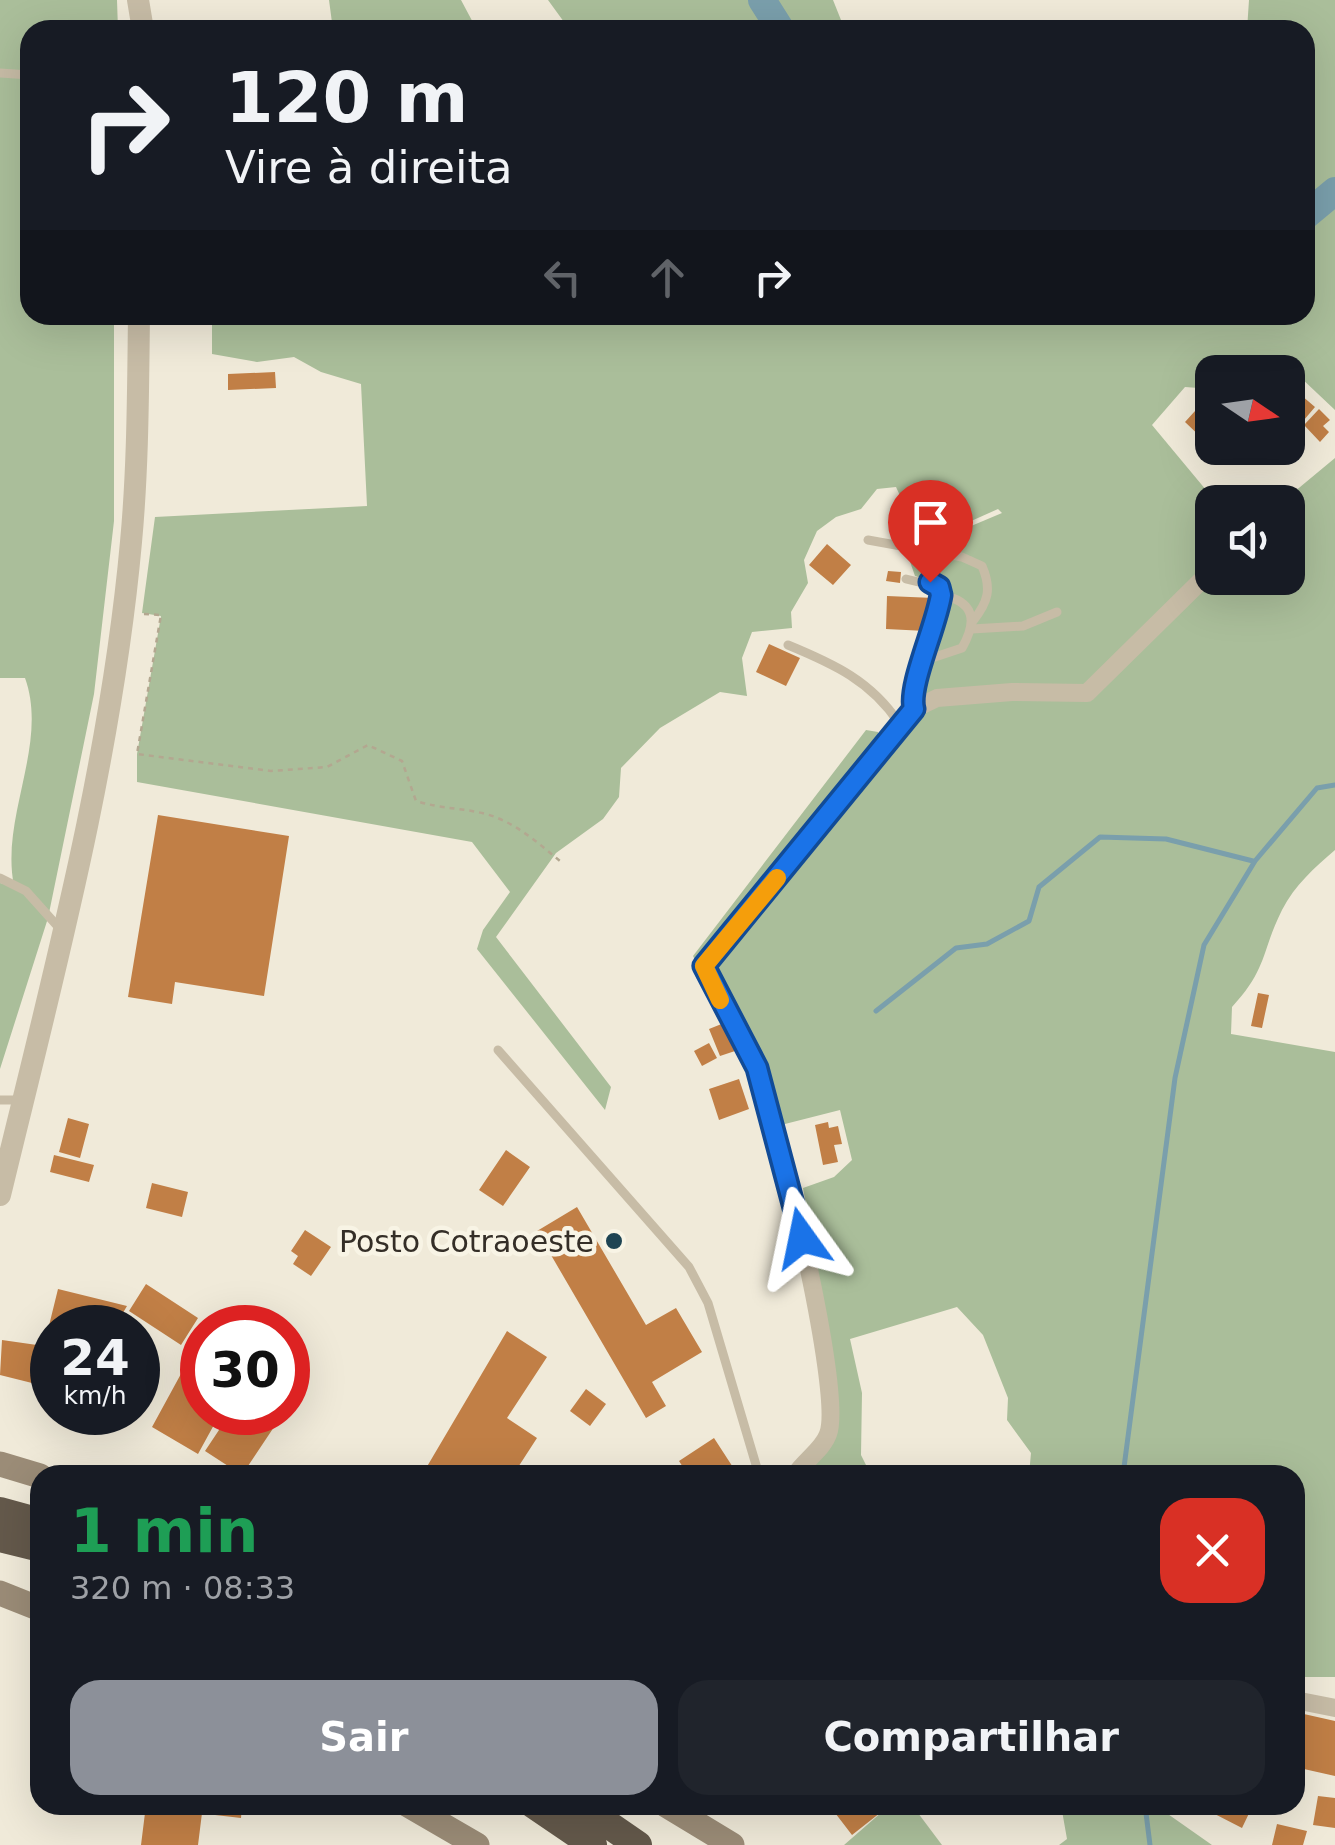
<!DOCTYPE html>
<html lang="pt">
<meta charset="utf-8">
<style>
body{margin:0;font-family:"DejaVu Sans",sans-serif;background:#20242c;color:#f1f3f6;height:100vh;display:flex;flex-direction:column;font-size:38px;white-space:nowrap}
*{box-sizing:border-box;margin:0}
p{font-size:32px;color:#9ea1a6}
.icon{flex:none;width:55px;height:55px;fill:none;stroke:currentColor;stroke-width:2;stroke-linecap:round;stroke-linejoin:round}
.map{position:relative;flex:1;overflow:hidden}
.side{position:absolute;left:30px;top:1465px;width:1275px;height:350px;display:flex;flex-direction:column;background:#171b24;border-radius:30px;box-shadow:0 10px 40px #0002}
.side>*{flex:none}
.top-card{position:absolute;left:20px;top:20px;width:1295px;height:305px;border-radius:30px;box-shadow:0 10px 40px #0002;background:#171b24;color:#f1f3f6;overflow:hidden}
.needle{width:65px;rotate:103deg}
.controls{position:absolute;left:1195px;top:355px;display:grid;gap:20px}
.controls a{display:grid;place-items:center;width:110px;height:110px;border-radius:20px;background:#171b24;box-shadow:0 10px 40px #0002;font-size:50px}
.speed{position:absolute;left:30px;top:1305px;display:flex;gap:20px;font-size:50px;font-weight:700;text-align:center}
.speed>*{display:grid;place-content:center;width:130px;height:130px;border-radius:50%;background:#171b24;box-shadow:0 10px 40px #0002;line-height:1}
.speed small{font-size:25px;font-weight:400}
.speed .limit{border:15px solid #d22;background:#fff;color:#111}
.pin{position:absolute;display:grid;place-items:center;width:85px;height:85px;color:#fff;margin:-102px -42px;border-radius:50% 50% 50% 0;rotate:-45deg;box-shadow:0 0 10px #0007}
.pin .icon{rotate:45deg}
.me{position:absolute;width:110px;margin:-55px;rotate:348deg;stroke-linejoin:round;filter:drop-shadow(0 0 8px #0008)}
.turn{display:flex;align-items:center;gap:35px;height:210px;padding:0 40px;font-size:45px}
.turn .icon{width:130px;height:130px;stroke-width:2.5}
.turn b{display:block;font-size:70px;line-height:85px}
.lanes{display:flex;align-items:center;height:95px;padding:0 40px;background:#0003;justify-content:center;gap:50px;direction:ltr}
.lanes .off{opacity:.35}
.round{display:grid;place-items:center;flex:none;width:105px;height:105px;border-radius:30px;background:#20242c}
.headline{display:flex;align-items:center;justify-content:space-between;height:170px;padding:0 40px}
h1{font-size:60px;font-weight:600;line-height:75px;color:#1e9e55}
.primary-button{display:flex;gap:20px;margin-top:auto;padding:20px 40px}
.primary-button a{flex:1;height:115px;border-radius:30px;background:#8c9099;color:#fff;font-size:40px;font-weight:600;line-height:115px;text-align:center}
.primary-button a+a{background:#20242c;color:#f1f3f6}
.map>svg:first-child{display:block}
.green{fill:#aabe9a}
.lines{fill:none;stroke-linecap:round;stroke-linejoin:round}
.stream{stroke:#7a9fac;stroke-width:5}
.river{stroke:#7a9fac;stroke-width:28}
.building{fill:#c17f46}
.path{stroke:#b3a790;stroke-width:2.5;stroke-dasharray:5 5;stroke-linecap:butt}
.service{stroke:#c7bca6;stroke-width:9}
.minor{stroke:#c7bca6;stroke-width:18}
.tertiary{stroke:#c7bca6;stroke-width:22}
.secondary{stroke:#9b8c77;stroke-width:25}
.trunk{stroke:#64594b;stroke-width:28}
.route-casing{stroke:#114b97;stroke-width:25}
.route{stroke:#1a73e8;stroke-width:18}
.slow{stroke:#f59e0b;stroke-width:18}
.poi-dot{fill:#1e4453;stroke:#f8f4e5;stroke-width:4}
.labels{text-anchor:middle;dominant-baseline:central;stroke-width:9;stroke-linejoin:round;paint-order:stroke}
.poi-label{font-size:30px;fill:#342e27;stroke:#f8f4e5;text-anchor:end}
</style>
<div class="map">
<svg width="1335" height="1845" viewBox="0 0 1335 1845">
<rect width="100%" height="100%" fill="#f0ead9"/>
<path class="green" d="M0,0H117L118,30H30V315H114V521L94,694L48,918L0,1069V883L14,886C0,817 49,744 25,678H0Z
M329,0H461L477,30H333Z
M548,0H833L845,30H671L666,22L598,30L564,22Z
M1249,0H1335V410L1299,376L1288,380V372H1212V389L1185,387L1152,425L1216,502H1212V578H1288V502H1282L1335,458V850C1314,868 1295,885 1282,910C1261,952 1268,968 1232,1007L1231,1034L1335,1052V1677H1295V1475H1029L1031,1453L1007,1420L1008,1398L983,1335L957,1307L850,1339L862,1393L861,1455L871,1475H801L834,1433L830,1344L803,1188L834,1177L852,1160L840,1110L781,1125L693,956L866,730L878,732L879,737C910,695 957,642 941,584L915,576L907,553L1002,513L998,509L922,543L896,487L877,489L861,509L836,517L817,531L804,560L808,583L791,612L792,628L752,632L742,658L747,696L720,692L660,728L621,768L619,797L603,819L556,853L496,937L611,1087L605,1110L477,949L483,930L510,892L472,842L137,782V754L161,616L142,613L155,517L367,506L361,384L321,372L294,357L257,362L212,354V315H1305V30H1247Z
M890,1805H912L942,1845H844Z
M1061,1805H1166L1165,1812L1212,1845H1059L1067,1839Z"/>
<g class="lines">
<path class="stream" d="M876,1011L956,948L987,944L1029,921L1039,887L1100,837L1166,839L1253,861
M1123,1475L1175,1078L1204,945L1255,861L1317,788L1335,785
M1145,1805L1150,1845"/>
<path class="river" d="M762,0L781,30
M1305,216L1335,191"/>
</g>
<path class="building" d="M275,372L276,388L228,390V374Z
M1288,384L1315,407L1298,427L1288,419Z
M1205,400L1212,407V438L1207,443L1185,422Z
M1319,409L1330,420L1323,426L1329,432L1320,442L1304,425Z
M827,544L851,565L833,585L809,565Z
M888,571L901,572L900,583L886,581Z
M887,596L934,598L933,619H926V631L886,629Z
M769,644L800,658L786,686L756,672Z
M158,815L289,836L264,996L175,982L172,1004L128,997Z
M1258,993L1269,995L1262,1028L1251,1026Z
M724,1023L735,1051L720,1056L709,1029Z
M709,1043L717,1058L702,1066L694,1051Z
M739,1079L749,1109L719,1120L709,1089Z
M68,1118L89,1124L80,1158L59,1152Z
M828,1122L829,1128L838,1126L842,1144L834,1145L838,1162L823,1165L815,1125Z
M506,1150L530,1167L503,1206L479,1190Z
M54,1155L94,1165L89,1182L50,1172Z
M152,1183L188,1192L182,1217L146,1208Z
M577,1207L646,1325L676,1308L702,1352L652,1382L666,1406L646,1418L537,1231Z
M305,1230L331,1247L311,1276L293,1264L298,1256L291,1251Z
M146,1284L198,1318L181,1345L129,1311Z
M58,1289L127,1306L114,1328H52V1388L0,1375L2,1340L44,1346Z
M507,1331L547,1357L507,1418L537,1438L513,1475H422Z
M202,1358V1412H221L198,1454L152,1427L182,1372L191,1378Z
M288,1360L309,1375L288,1407Z
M586,1389L606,1404L590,1426L570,1411Z
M231,1412H284L242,1475L205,1451Z
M714,1438L738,1475H688L679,1461Z
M1295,1712L1335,1721V1776L1295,1767Z
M1318,1796L1335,1798V1828L1313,1825Z
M146,1805H203L198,1845H141Z
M217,1805H242L241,1818L215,1815Z
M829,1805H890L852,1835Z
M1207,1805H1253L1242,1828L1205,1809Z
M1277,1824L1307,1831L1303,1845H1272Z"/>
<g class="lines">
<path class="path" d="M144,614L161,615L137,754L271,771L327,767L368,745L402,761L416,801C442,809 463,808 486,814C515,822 538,843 560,861"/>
<path class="service" d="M0,73L30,75
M868,540L962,557L982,566C992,589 988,602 973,621
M906,579L939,587L941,595C936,628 908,686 914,709
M972,629L1023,626L1057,612
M788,645C834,664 871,681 899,723
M926,660L962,648C978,620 974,601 941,595
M0,878L26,891L61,930
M498,1050L689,1267L708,1303L759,1475
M0,1100H22"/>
<path class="minor" d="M1255,502L1256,498
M795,1475C804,1461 823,1449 828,1434C844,1394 776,1114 756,1067C742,1034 722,1003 704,973L705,966L914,709L937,698L1012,692L1087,693L1212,570
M1295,1700L1335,1708"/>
<path class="tertiary" d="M138,0L143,30
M0,1195C52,980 111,763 131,542C138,467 138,391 139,315"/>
<path class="secondary" d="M0,1464L40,1476
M0,1593L40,1609
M408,1805L477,1845
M666,1805L732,1845"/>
<path class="trunk" d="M0,1511L40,1522
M0,1538L40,1548
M534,1805L593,1845
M580,1805L638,1845"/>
</g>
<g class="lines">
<g class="route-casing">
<path id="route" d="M802,1238L757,1068L704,966L914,709C908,686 936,627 941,595L939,587L930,582"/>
</g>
<use href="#route" class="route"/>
<path class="slow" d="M720,1000L704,966L777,878"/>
</g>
<circle class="poi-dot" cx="614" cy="1241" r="10"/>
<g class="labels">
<g class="poi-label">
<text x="594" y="1241">Posto Cotraoeste</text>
</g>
</g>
</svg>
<div class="controls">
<a><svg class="needle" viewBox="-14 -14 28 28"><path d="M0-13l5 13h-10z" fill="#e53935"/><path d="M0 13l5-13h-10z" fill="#9ea1a6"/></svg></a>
<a><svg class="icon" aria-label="sound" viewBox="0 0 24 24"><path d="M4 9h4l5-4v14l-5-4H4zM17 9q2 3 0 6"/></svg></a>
</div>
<div class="speed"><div>24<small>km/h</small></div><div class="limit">30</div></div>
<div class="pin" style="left:930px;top:582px;background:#d93025"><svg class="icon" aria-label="arrive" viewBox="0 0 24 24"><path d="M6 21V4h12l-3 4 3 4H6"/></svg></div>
<svg class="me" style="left:802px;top:1238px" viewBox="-20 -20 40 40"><path d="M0-17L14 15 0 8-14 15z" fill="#1a73e8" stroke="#fff" stroke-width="4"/></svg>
<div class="top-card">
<div class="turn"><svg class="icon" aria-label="right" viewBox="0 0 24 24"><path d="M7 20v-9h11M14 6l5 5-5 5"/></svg><div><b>120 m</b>Vire à direita</div></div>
<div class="lanes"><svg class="icon off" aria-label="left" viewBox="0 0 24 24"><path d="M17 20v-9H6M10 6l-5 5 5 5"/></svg><svg class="icon off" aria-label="ahead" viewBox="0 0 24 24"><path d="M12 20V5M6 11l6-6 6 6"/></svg><svg class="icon" aria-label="right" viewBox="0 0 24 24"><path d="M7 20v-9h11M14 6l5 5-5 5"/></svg></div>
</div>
<section class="side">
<div class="headline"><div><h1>1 min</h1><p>320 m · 08:33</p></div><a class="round" style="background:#d93025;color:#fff"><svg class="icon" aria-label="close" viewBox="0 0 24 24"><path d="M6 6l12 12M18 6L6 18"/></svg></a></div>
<div class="primary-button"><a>Sair</a><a>Compartilhar</a></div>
</section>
</div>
